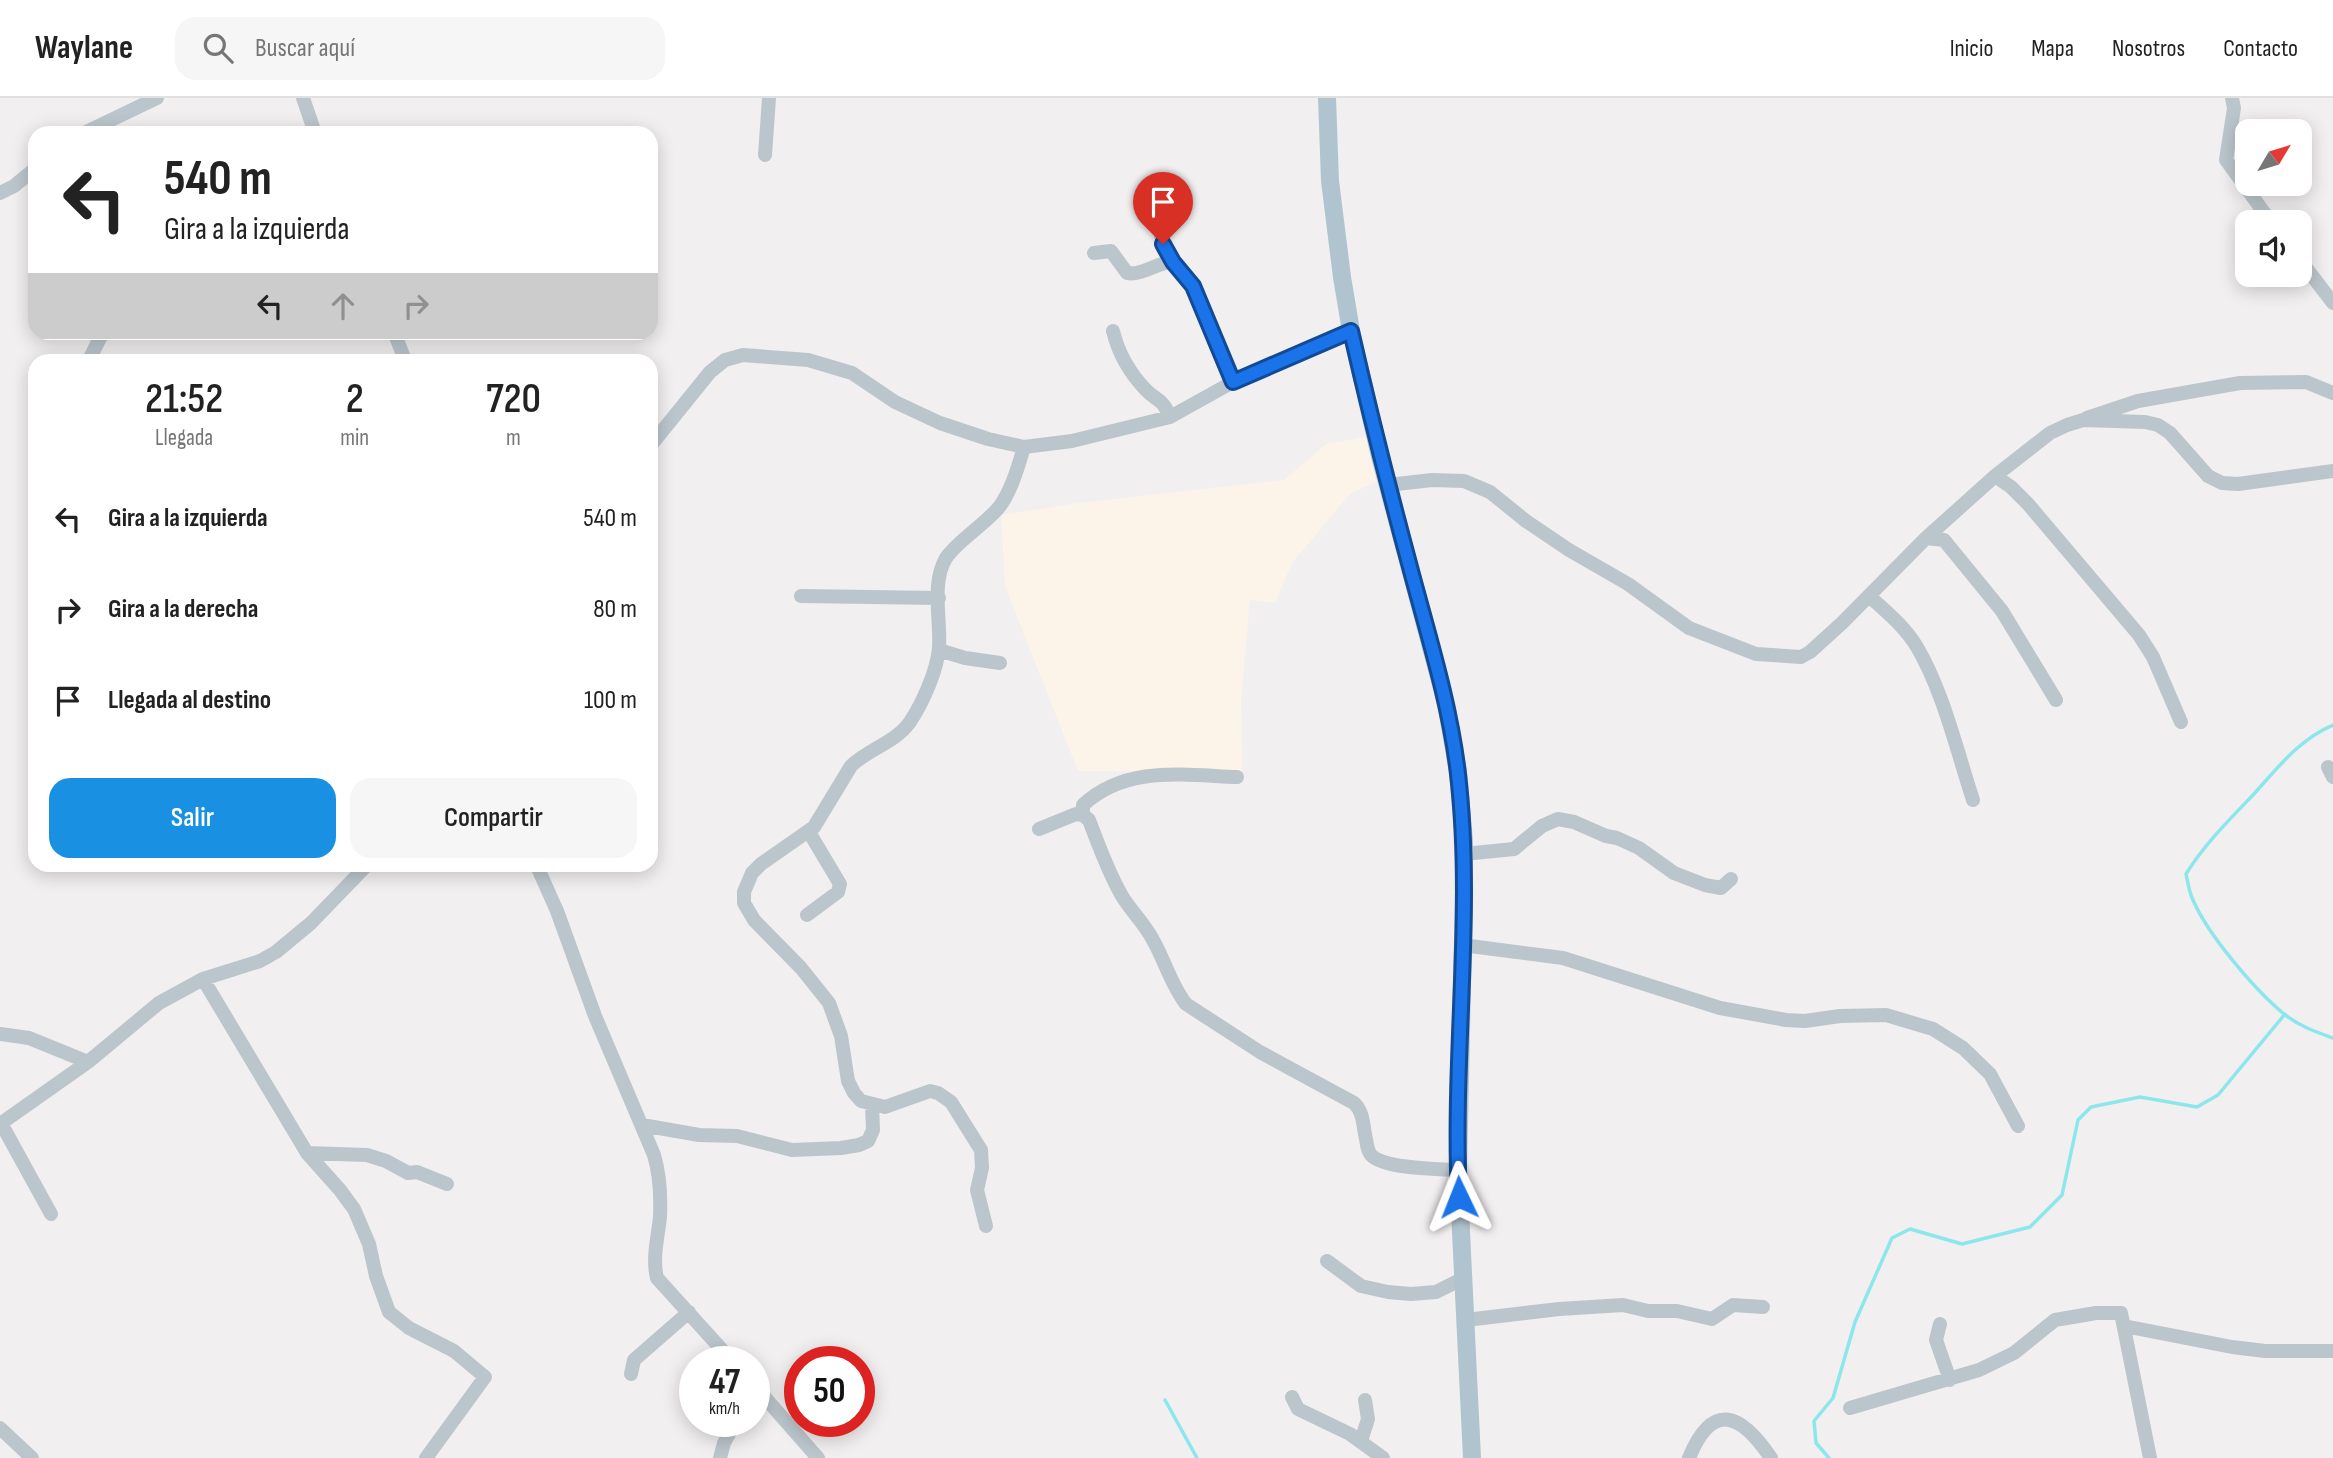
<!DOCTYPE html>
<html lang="es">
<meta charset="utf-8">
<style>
body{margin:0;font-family:"Sofia Sans Condensed",sans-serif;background:#f6f6f6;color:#222;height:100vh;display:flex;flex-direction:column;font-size:26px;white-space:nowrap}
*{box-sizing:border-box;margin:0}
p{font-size:23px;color:#767676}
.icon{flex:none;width:38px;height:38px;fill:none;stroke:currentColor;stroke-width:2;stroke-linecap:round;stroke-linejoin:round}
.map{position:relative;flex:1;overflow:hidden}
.drawer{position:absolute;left:28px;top:256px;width:630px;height:518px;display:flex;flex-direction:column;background:#fff;border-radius:21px;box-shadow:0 4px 18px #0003}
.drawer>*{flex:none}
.guide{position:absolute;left:28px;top:28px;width:630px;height:214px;border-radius:21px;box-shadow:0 4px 18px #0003;background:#fff;color:#222;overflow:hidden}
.needle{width:46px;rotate:52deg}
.buttons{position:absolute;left:2235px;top:21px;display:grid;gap:14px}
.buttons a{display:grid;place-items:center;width:77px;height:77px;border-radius:14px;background:#fff;box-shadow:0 4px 18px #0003;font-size:35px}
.speed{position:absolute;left:679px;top:1248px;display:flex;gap:14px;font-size:35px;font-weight:700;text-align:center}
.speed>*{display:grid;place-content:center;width:91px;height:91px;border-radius:50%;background:#fff;box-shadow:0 4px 18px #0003;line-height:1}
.speed small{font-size:18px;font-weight:400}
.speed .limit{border:10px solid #d22;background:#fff;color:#111}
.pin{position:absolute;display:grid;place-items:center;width:60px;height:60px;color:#fff;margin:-72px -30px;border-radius:50% 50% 50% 0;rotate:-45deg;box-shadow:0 0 7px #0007}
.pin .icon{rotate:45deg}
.me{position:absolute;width:77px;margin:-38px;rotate:358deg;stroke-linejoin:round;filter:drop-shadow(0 0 5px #0008)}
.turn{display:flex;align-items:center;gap:24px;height:147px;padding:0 21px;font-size:32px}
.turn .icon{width:91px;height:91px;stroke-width:2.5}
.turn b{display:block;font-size:49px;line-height:60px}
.lanes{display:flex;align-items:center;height:66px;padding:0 21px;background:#0003;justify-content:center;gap:35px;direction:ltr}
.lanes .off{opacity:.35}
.eta{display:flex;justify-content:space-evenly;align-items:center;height:119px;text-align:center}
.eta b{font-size:42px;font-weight:600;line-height:49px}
.action{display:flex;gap:14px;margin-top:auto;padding:14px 21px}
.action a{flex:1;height:80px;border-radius:21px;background:#1990e2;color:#fff;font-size:28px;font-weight:600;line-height:80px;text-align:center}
.action a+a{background:#f6f6f6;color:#222}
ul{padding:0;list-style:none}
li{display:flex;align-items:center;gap:21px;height:91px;padding:0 21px}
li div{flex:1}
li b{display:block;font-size:26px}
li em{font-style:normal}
header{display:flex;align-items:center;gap:42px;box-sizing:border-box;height:98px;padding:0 35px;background:#fff;border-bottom:2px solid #e0e0e0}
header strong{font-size:33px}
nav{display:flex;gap:38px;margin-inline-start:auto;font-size:24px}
.search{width:490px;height:63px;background:#f6f6f6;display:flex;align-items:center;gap:18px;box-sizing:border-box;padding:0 24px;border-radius:21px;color:#767676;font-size:26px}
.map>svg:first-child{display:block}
.commercial{fill:#fcf3e9}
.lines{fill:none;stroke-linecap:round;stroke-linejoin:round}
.stream{stroke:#8be7ec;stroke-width:3.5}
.minor{stroke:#bbc6cc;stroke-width:14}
.major{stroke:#afc4ce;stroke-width:18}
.route-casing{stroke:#114b97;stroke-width:18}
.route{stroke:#1a73e8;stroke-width:12}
</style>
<header>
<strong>Waylane</strong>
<div class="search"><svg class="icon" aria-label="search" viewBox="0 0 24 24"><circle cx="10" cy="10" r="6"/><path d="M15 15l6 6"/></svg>Buscar aquí</div>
<nav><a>Inicio</a><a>Mapa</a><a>Nosotros</a><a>Contacto</a></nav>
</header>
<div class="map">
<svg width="2333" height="1360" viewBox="0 0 2333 1360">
<rect width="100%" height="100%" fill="#f2eff0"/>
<path class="commercial" d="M1366,339L1376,384L1350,396L1292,465L1275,505L1250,502L1241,603L1242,675L1078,673L1005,488L1001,417L1078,405L1284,382L1326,346Z"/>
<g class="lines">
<path class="stream" d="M2333,627C2299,641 2276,672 2252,698C2228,723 2204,747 2186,776C2188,785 2189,794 2193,802C2208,837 2255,892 2284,916C2299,928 2316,934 2333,940
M1165,1302L1197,1360
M1829,1360L1816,1345L1814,1323L1833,1300L1855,1224L1892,1140L1910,1131L1962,1146L2030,1129L2062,1097L2078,1022L2091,1009L2140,999L2197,1009L2218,997L2285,916"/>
<path class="minor" d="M303,0L315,35
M2232,0L2234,10L2226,62L2271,124
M84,35L157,0
M765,57L769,0
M0,95L14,88L35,71
M1159,130L1166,154L1193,188L1233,284
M1094,155L1111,153L1127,175C1142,178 1157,164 1173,164
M2300,162L2333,205
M1113,233C1118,254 1130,275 1145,291C1157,304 1162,299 1170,319
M394,234L405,262
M89,262L103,234
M2087,320L2138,303L2240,285L2306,284L2333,295
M651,347L710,274L725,262L743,257L808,262L852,275L895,304L940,325L988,341L1024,349L1072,343L1170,319L1233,284L1351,233
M1995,378L2011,389L2028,406L2139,537L2153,559L2181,624
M1388,387L1432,382L1464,383L1490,394L1526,423L1569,452L1628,486L1689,530L1756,556L1801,559L1810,554L1842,525L1926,440L1995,378L2050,335L2067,327L2083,322L2145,324L2158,327L2170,335L2208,378L2222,385L2238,386L2333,373
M1926,440L1944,442L2002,513L2056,602
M801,498L939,500
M1869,498C1886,513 1905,529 1917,549C1943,593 1957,653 1973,702
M939,552L965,560L1000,565
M2328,669L2333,679
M1083,717V707C1126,667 1184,677 1237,679
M1039,731L1076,716L1083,717L1089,722C1099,748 1108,774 1122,798C1131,813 1145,826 1153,842C1165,863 1171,887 1186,906L1260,954L1354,1005C1364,1014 1363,1029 1366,1041C1367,1047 1367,1052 1371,1057C1384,1071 1438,1071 1458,1072
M1464,756L1514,751L1542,728L1558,721L1574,724L1606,738L1617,740L1639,750L1674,775L1705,787L1721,790L1731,781
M536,766L557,813L595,918L654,1057C660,1077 661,1097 660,1119C658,1139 652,1160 657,1180L733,1264
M807,817L838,794L840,786L809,734
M1462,847L1563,860L1720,910L1786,922L1805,923L1840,918L1886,917L1933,931L1963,950L1990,976L2018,1028
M203,881L307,1055L340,1092L354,1111L369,1146L376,1178L389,1214L409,1230L454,1253L485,1279L426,1360
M0,936L29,940L88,964L159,905L203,881L260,863L276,854L311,825L368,766
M1,1025L51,1116
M0,1026L88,964
M642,1027L699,1037L737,1038L792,1052L841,1050L859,1047L868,1043L873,1032L872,1007
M307,1055L367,1057L386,1063L408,1075L417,1074L447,1086
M986,1128L977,1092L982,1070L981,1052L951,1004L938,995L930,993L885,1009L861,1003L854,995L848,983L841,938L829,905L801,870L754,822L744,805V794L752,775L761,766L814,729L851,668C868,651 895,645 910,624C923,604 937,573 939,550C941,522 931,485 946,460C958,442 986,426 1000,408C1012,391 1018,369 1024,349
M1327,1163L1361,1188L1388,1194L1411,1196L1436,1194L1462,1181
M1466,1222L1559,1211L1623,1207L1648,1213H1677L1712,1221L1733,1207L1763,1209
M1940,1226L1936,1242L1950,1282
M2124,1228L2232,1249L2265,1253H2333
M631,1276L634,1262L689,1214
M754,1287L818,1360
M1292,1299L1298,1311L1350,1336L1383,1360
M1850,1310L1979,1272L2014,1255L2055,1222L2096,1215H2121L2150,1360
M0,1330L32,1360
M1361,1343L1368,1321L1365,1302
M720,1360L724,1345L736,1323
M1689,1360C1713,1301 1742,1317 1771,1360"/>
<path class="major" d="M1327,0L1330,83L1342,179L1351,233L1380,358L1446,605L1458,674L1464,743V794L1458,1072L1472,1360"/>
</g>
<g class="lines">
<g class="route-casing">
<path id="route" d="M1163,146L1173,164L1193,188L1233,284L1351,233C1369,312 1389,391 1410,469C1428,537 1450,606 1458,676C1474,816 1452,958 1459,1099"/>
</g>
<use href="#route" class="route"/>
</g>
</svg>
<div class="buttons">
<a><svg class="needle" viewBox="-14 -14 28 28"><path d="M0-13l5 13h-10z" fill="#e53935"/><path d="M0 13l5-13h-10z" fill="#767676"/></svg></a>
<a><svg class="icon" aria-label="sound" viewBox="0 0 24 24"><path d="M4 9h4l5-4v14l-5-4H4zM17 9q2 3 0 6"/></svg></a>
</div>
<div class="speed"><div>47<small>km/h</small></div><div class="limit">50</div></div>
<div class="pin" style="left:1163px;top:146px;background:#d93025"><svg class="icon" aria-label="arrive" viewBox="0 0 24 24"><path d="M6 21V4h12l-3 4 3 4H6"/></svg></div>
<svg class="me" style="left:1459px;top:1099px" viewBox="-20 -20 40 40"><path d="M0-17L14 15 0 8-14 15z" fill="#1a73e8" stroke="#fff" stroke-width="4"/></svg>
<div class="guide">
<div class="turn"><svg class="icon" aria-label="left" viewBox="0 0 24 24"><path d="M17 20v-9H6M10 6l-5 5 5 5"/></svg><div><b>540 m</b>Gira a la izquierda</div></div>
<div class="lanes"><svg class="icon" aria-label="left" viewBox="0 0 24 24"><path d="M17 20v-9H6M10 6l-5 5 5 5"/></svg><svg class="icon off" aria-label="ahead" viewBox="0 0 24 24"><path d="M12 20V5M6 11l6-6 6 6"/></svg><svg class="icon off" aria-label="right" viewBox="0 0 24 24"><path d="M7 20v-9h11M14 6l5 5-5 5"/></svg></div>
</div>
<section class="drawer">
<div class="eta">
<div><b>21:52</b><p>Llegada</p></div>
<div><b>2</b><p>min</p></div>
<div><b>720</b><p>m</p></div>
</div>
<ul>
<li><svg class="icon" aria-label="left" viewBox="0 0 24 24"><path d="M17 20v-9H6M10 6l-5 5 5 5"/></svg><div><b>Gira a la izquierda</b></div><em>540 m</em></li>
<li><svg class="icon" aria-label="right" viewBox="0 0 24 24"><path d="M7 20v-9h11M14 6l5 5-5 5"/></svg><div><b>Gira a la derecha</b></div><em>80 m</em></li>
<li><svg class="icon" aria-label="arrive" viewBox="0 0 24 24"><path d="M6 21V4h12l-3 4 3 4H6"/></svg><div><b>Llegada al destino</b></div><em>100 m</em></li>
</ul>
<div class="action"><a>Salir</a><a>Compartir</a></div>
</section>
</div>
